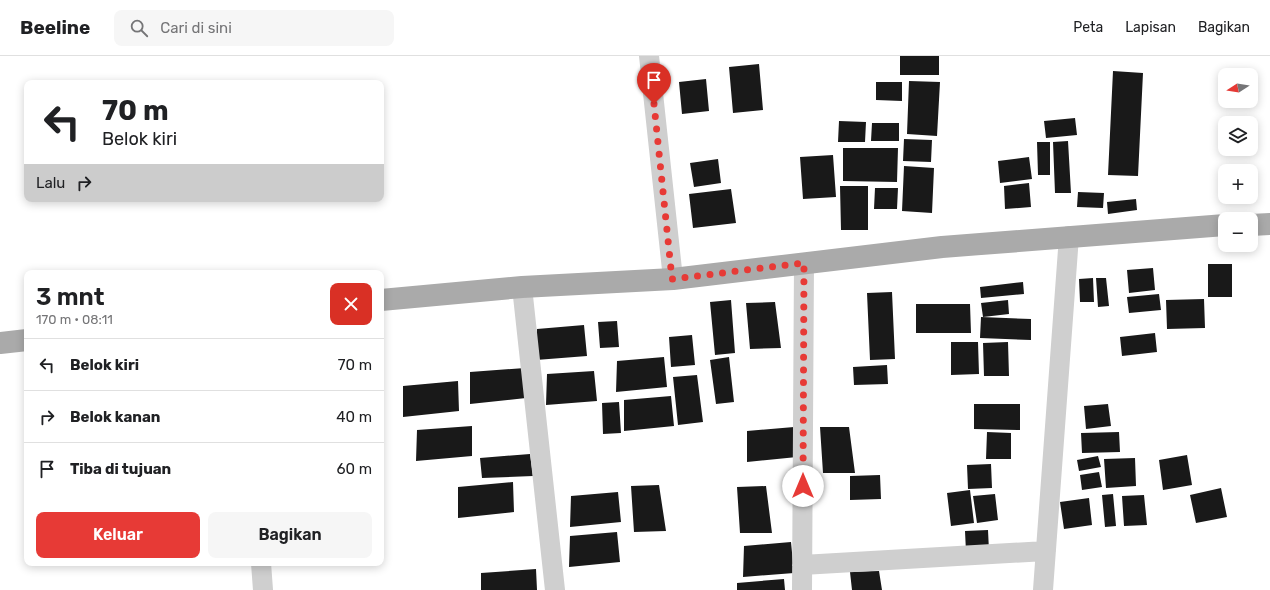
<!DOCTYPE html>
<html lang="id">
<meta charset="utf-8">
<style>
body{margin:0;font-family:Rubik,sans-serif;background:#f6f6f6;color:#202124;height:100vh;display:flex;flex-direction:column;font-size:15px;white-space:nowrap}
*{box-sizing:border-box;margin:0}
p{font-size:13px;color:#757577}
.icon{flex:none;width:22px;height:22px;fill:none;stroke:currentColor;stroke-width:2;stroke-linecap:round;stroke-linejoin:round}
.map{position:relative;flex:1;overflow:hidden}
.sheet{position:absolute;left:24px;top:214px;width:360px;height:296px;display:flex;flex-direction:column;background:#fff;border-radius:8px;box-shadow:0 2px 10px #0003}
.sheet>*{flex:none}
.banner{position:absolute;left:24px;top:24px;width:360px;height:122px;border-radius:8px;box-shadow:0 2px 10px #0003;background:#fff;color:#202124;overflow:hidden}
.needle{width:26px;rotate:258deg}
.tools{position:absolute;left:1218px;top:12px;display:grid;gap:8px}
.tools a{display:grid;place-items:center;width:40px;height:40px;border-radius:8px;background:#fff;box-shadow:0 2px 10px #0003;font-size:20px}
.pin{position:absolute;display:grid;place-items:center;width:34px;height:34px;color:#fff;margin:-41px -17px;border-radius:50% 50% 50% 0;rotate:-45deg;box-shadow:0 0 4px #0007}
.pin .icon{rotate:45deg}
.me{position:absolute;width:44px;margin:-22px;rotate:0deg;stroke-linejoin:round;filter:drop-shadow(0 0 3px #0008)}
.turn{display:flex;align-items:center;gap:14px;height:84px;padding:0 12px;font-size:18px}
.turn .icon{width:52px;height:52px;stroke-width:2.5}
.turn b{display:block;font-size:28px;line-height:34px}
.then{display:flex;align-items:center;height:38px;padding:0 12px;background:#0003;gap:8px;font-size:15px}
.round{display:grid;place-items:center;flex:none;width:42px;height:42px;border-radius:8px;background:#f6f6f6}
.summary{display:flex;align-items:center;justify-content:space-between;height:68px;padding:0 12px}
h1{font-size:24px;font-weight:600;line-height:30px}
.cta{display:flex;gap:8px;margin-top:auto;padding:8px 12px}
.cta a{flex:1;height:46px;border-radius:8px;background:#e73a36;color:#fff;font-size:16px;font-weight:600;line-height:46px;text-align:center}
.cta a+a{background:#f6f6f6;color:#202124}
ul{padding:0;list-style:none}
li{display:flex;align-items:center;gap:12px;height:52px;padding:0 12px;border-top:1px solid #e0e0e0}
li div{flex:1}
li b{display:block;font-size:15px}
li em{font-style:normal}
header{display:flex;align-items:center;gap:24px;box-sizing:border-box;height:56px;padding:0 20px;background:#fff;border-bottom:1px solid #e0e0e0}
header strong{font-size:19px}
nav{display:flex;gap:22px;margin-inline-start:auto;font-size:14px}
.search{width:280px;height:36px;background:#f6f6f6;display:flex;align-items:center;gap:10px;box-sizing:border-box;padding:0 14px;border-radius:8px;color:#757577;font-size:15px}
.map>svg:first-child{display:block}
.building{fill:#191919}
.lines{fill:none;stroke-linecap:round;stroke-linejoin:round}
.street{stroke:#cfcfcf;stroke-width:20}
.primary{stroke:#aaa;stroke-width:22}
.route{stroke:#e73a36;stroke-width:7;stroke-dasharray:0 12.6}
</style>
<header>
<strong>Beeline</strong>
<div class="search"><svg class="icon" aria-label="search" viewBox="0 0 24 24"><circle cx="10" cy="10" r="6"/><path d="M15 15l6 6"/></svg>Cari di sini</div>
<nav><a>Peta</a><a>Lapisan</a><a>Bagikan</a></nav>
</header>
<div class="map">
<svg width="1270" height="534" viewBox="0 0 1270 534">
<rect width="100%" height="100%" fill="#fff"/>
<path class="building" d="M900,0H939V19H900Z
M759,8L763,54L733,57L729,11Z
M1113,15L1143,17L1138,120L1108,119Z
M706,23L709,55L682,58L679,26Z
M909,25L940,26L937,80L907,78Z
M876,26H902V45L876,44Z
M1075,62L1077,79L1046,82L1044,65Z
M839,65L866,66L865,86H838Z
M872,67H899V85H871Z
M904,83L932,84L931,106L903,105Z
M1068,85L1071,137H1055L1053,86Z
M1037,86H1050V119H1038Z
M843,92H898L897,126L843,125Z
M833,99L836,141L803,143L800,101Z
M1029,101L1032,123L1000,127L998,105Z
M718,103L721,127L694,131L690,107Z
M904,110L934,112L932,157L902,155Z
M1029,127L1031,151L1005,153L1004,130Z
M840,130H868V174H841Z
M875,132H898L897,153H874Z
M731,133L736,167L693,172L689,138Z
M1078,136L1104,137L1103,152L1077,151Z
M1136,143L1137,154L1108,158L1107,146Z
M1208,208H1232V241H1208Z
M1153,212L1155,234L1129,237L1127,214Z
M1093,222L1094,246H1080L1079,223Z
M1096,222H1106L1109,250L1098,251Z
M1023,226L1024,238L981,242L980,231Z
M892,236L895,303L870,304L867,237Z
M1159,238L1161,254L1129,257L1127,241Z
M1204,243L1205,272L1167,273L1166,244Z
M731,244L735,297L715,299L710,246Z
M1008,244L1009,258L983,261L981,247Z
M775,246L781,292L750,293L746,247Z
M916,248H970L971,277H916Z
M981,261L1031,263V284L980,282Z
M617,265L619,291L600,292L598,266Z
M584,269L587,300L536,304L537,273Z
M1155,277L1157,296L1122,300L1120,281Z
M692,279L695,309L671,311L669,281Z
M951,286H978L979,318L951,319Z
M1008,286L1009,320H984L983,287Z
M664,301L667,331L616,336L617,305Z
M729,301L734,346L716,348L710,304Z
M887,309L888,328L854,329L853,311Z
M525,312L526,342L470,348V316Z
M594,315L597,345L546,349L547,318Z
M697,319L703,366L678,369L673,321Z
M458,325L459,355L403,361V330Z
M671,340L674,370L624,375V344Z
M619,346L621,377L603,378L602,347Z
M974,348H1020V374L974,373Z
M1108,348L1111,370L1086,373L1084,350Z
M472,370V400L416,405L417,374Z
M794,371L797,401L747,406V375Z
M820,371H849L855,417H823Z
M987,376L1011,377V403H986Z
M1119,376L1120,396L1082,397L1081,377Z
M530,398L533,420L482,422L480,402Z
M1187,399L1192,429L1163,434L1159,404Z
M1098,400L1101,411L1079,415L1077,404Z
M1135,402L1136,430L1106,432L1104,403Z
M991,408L992,432L968,433L967,409Z
M1099,416L1102,431L1082,434L1080,419Z
M880,419L881,443L850,444V420Z
M513,426L514,456L458,462V431Z
M659,429L666,475L634,476L631,430Z
M766,430L772,477H740L737,431Z
M1221,432L1227,461L1196,467L1190,439Z
M970,434L974,467L951,470L947,437Z
M618,436L621,466L570,471L571,440Z
M995,438L998,464L977,467L973,440Z
M1113,438L1116,470L1105,471L1102,439Z
M1144,439L1147,469L1124,470L1122,440Z
M1089,442L1092,469L1064,473L1060,446Z
M988,474L989,495L966,496L965,475Z
M617,476L620,506L569,511L570,480Z
M791,486L794,517L743,521L744,490Z
M536,513L537,534H481V517Z
M879,515L882,534H852L850,516Z
M784,523L785,534H737V527Z"/>
<g class="lines">
<path class="street" d="M649,0L673,223
M522,231L555,534
M261,507L263,534
M802,509L1046,495
M802,534L804,207
M1043,534L1069,180"/>
<path class="primary" d="M1251,169L1270,168
M381,244L522,231L673,223L942,191L1225,169
M0,287L27,284"/>
</g>
<g class="lines">
<path class="route" d="M654,48L672,223L804,207L803,430"/>
</g>
</svg>
<div class="tools">
<a><svg class="needle" viewBox="-14 -14 28 28"><path d="M0-13l5 13h-10z" fill="#e53935"/><path d="M0 13l5-13h-10z" fill="#757577"/></svg></a>
<a><svg class="icon" aria-label="layers" viewBox="0 0 24 24"><path d="M12 4l9 5-9 5-9-5zM3 14l9 5 9-5"/></svg></a>
<a>+</a>
<a>−</a>
</div>
<div class="pin" style="left:654px;top:48px;background:#d93025"><svg class="icon" aria-label="arrive" viewBox="0 0 24 24"><path d="M6 21V4h12l-3 4 3 4H6"/></svg></div>
<svg class="me" style="left:803px;top:430px" viewBox="-20 -20 40 40"><circle r="19" fill="#fff"/><path d="M0-13L10 11 0 6-10 11z" fill="#e73a36"/></svg>
<div class="banner">
<div class="turn"><svg class="icon" aria-label="left" viewBox="0 0 24 24"><path d="M17 20v-9H6M10 6l-5 5 5 5"/></svg><div><b>70 m</b>Belok kiri</div></div>
<div class="then">Lalu<svg class="icon" aria-label="right" viewBox="0 0 24 24"><path d="M7 20v-9h11M14 6l5 5-5 5"/></svg></div>
</div>
<section class="sheet">
<div class="summary"><div><h1>3 mnt</h1><p>170 m · 08:11</p></div><a class="round" style="background:#d93025;color:#fff"><svg class="icon" aria-label="close" viewBox="0 0 24 24"><path d="M6 6l12 12M18 6L6 18"/></svg></a></div>
<ul>
<li><svg class="icon" aria-label="left" viewBox="0 0 24 24"><path d="M17 20v-9H6M10 6l-5 5 5 5"/></svg><div><b>Belok kiri</b></div><em>70 m</em></li>
<li><svg class="icon" aria-label="right" viewBox="0 0 24 24"><path d="M7 20v-9h11M14 6l5 5-5 5"/></svg><div><b>Belok kanan</b></div><em>40 m</em></li>
<li><svg class="icon" aria-label="arrive" viewBox="0 0 24 24"><path d="M6 21V4h12l-3 4 3 4H6"/></svg><div><b>Tiba di tujuan</b></div><em>60 m</em></li>
</ul>
<div class="cta"><a>Keluar</a><a>Bagikan</a></div>
</section>
</div>
